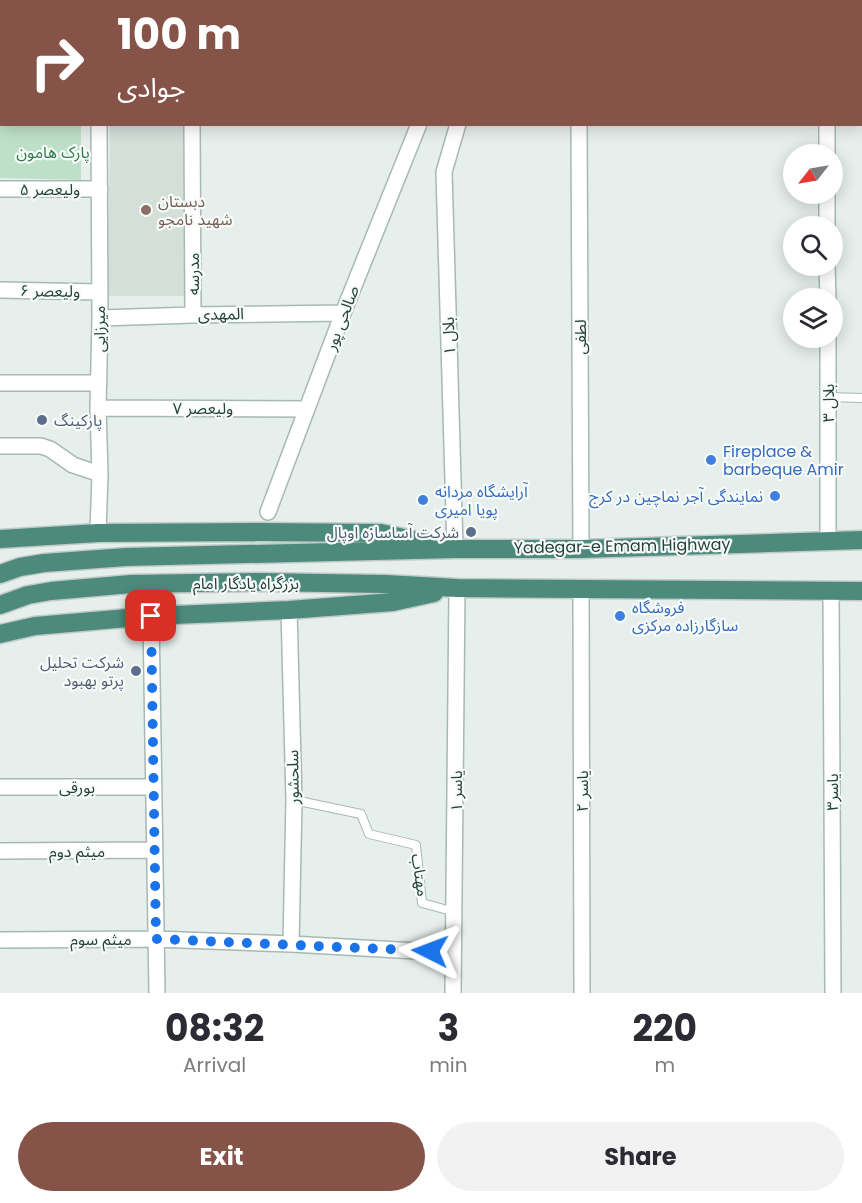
<!DOCTYPE html>
<meta charset="utf-8">
<style>
body{margin:0;font-family:Poppins,"Noto Sans Arabic",sans-serif;background:#f2f2f3;color:#2b2b33;height:100vh;display:flex;flex-direction:column;font-size:22px;white-space:nowrap}
*{box-sizing:border-box;margin:0}
p{font-size:20px;color:#7c7c81}
.icon{flex:none;width:33px;height:33px;fill:none;stroke:currentColor;stroke-width:2;stroke-linecap:round;stroke-linejoin:round}
.map{position:relative;height:993px;overflow:hidden}
.sheet{display:flex;flex-direction:column;background:#fff;flex:1}
.sheet>*{flex:none}
.hud{position:absolute;left:0px;top:0px;width:862px;height:126px;box-shadow:0 3px 15px #0003;background:#855347;color:#fff;overflow:hidden}
.needle{width:39px;rotate:239deg}
.controls{position:absolute;left:783px;top:144px;display:grid;gap:12px}
.controls a{display:grid;place-items:center;width:60px;height:60px;border-radius:50%;background:#fff;box-shadow:0 3px 15px #0003;font-size:30px}
.pin{position:absolute;display:grid;place-items:center;width:51px;height:51px;color:#fff;margin:-26px;border-radius:12px;box-shadow:0 3px 9px #0006}
.me{position:absolute;width:66px;margin:-33px;rotate:273deg;stroke-linejoin:round;filter:drop-shadow(0 0 4px #0008)}
.turn{display:flex;align-items:center;gap:21px;height:126px;padding:0 18px;font-size:27px}
.turn .icon{width:78px;height:78px;stroke-width:2.5}
.turn b{display:block;font-size:42px;line-height:51px}
.eta{display:flex;justify-content:space-evenly;align-items:center;height:102px;text-align:center}
.eta b{font-size:36px;font-weight:700;line-height:42px}
.button{display:flex;gap:12px;margin-top:auto;padding:12px 18px}
.button a{flex:1;height:69px;border-radius:36px;background:#855347;color:#fff;font-size:24px;font-weight:700;line-height:69px;text-align:center}
.button a+a{background:#f2f2f3;color:#2b2b33}
.map>svg:first-child{display:block}
.built{fill:#d4dfda}
.green{fill:#bfe0c8}
.lines{fill:none;stroke-linecap:round;stroke-linejoin:round}
.service-casing{stroke:#a8b8b2;stroke-width:10}
.minor-casing{stroke:#a8b8b2;stroke-width:18}
.trunk-casing{stroke:#c2cac8;stroke-width:21}
.service{stroke:#fff;stroke-width:8}
.minor{stroke:#fff;stroke-width:15}
.trunk{stroke:#4c8a7c;stroke-width:18}
.route{stroke:#1a73e8;stroke-width:10;stroke-dasharray:0 18}
.education-dot{fill:#8d6e63;stroke:#f7fbf9;stroke-width:2}
.service-dot{fill:#5c6f8a;stroke:#f7fbf9;stroke-width:2}
.shop-dot{fill:#3f7fe0;stroke:#f7fbf9;stroke-width:2}
.labels{text-anchor:middle;dominant-baseline:central;stroke-width:4.5;stroke-linejoin:round;paint-order:stroke}
.park-label{font-size:16px;fill:#2d7a4b;stroke:#f7fbf9}
.street-label{font-size:16px;fill:#24423a;stroke:#f7fbf9}
.education-label{font-size:16px;fill:#785e54;stroke:#f7fbf9;text-anchor:start}
.service-label{font-size:16px;fill:#4e5e75;stroke:#f7fbf9;text-anchor:end}
.shop-label{font-size:16px;fill:#366cbe;stroke:#f7fbf9;text-anchor:start}
</style>
<div class="map">
<svg width="862" height="993" viewBox="0 0 862 993">
<rect width="100%" height="100%" fill="#e6efeb"/>
<path class="built" d="M110,125H184V296H108Z"/>
<path class="green" d="M0,99H1L2,124L81,125V180L0,178Z"/>
<g class="lines">
<g class="service-casing">
<path id="service" d="M828,397L862,398
M294,800L361,814L369,834L416,845L422,903L455,912"/>
</g>
<g class="minor-casing">
<path id="minor" d="M826,0V2
M149,2V0
M501,2V0
M583,2V0
M0,5H2
M0,88H2
M192,124L193,315
M579,124L581,549
M827,124V154
M0,189H100
M827,194V226
M827,266L828,298
M0,290L99,292
M100,318L193,315L343,313
M0,383H99
M98,408L307,409
M0,446H41L50,449L73,465L100,474
M268,512L343,313L419,124
M98,533L100,474L98,408L100,318L99,124
M828,540V338
M455,549L444,172L458,124
M581,589L582,993
M831,591L833,993
M289,610L294,800L291,944
M151,616L157,993
M0,787H154
M0,851L154,850
M0,940L156,939L291,944L453,953
M453,993L457,588"/>
</g>
<g class="trunk-casing">
<path id="trunk" d="M0,539L98,533L258,532L381,533L427,543
M0,574L20,567L44,563L126,557L455,549H581L862,540
M0,605L28,595L51,591L131,584L259,582L386,584L457,588L862,591
M0,634L35,626L151,616L289,610L393,602L434,593"/>
</g>
<use href="#service" class="service"/>
<use href="#minor" class="minor"/>
<use href="#trunk" class="trunk"/>
</g>
<g class="lines">
<path class="route" d="M151,616L156,939L430,951"/>
</g>
<circle class="education-dot" cx="146" cy="210" r="6"/>
<g class="service-dot">
<circle cx="42" cy="420" r="6"/>
<circle cx="471" cy="532" r="6"/>
<circle cx="136" cy="671" r="6"/>
</g>
<g class="shop-dot">
<circle cx="711" cy="460" r="6"/>
<circle cx="775" cy="496" r="6"/>
<circle cx="423" cy="500" r="6"/>
<circle cx="620" cy="616" r="6"/>
</g>
<g class="labels">
<g class="park-label">
<text x="53" y="152">پارک هامون</text>
</g>
<g class="street-label">
<text x="50" y="189">ولیعصر ۵</text>
<text transform="translate(193 274) rotate(-90)">مدرسه</text>
<text transform="translate(50 291) rotate(1)">ولیعصر ۶</text>
<text transform="translate(221 314) rotate(-1)">المهدی</text>
<text transform="translate(342 318) rotate(-69)">صالحی پور</text>
<text transform="translate(99 329) rotate(-90)">میرزایی</text>
<text transform="translate(449 336) rotate(-92)">بلال ۱</text>
<text transform="translate(580 337) rotate(-90)">لطفی</text>
<text transform="translate(828 403) rotate(-90)">بلال ۳</text>
<text x="203" y="408">ولیعصر ۷</text>
<text transform="translate(622 546) rotate(-1)">Yadegar-e Emam Highway</text>
<text x="246" y="583">بزرگراه یادگار امام</text>
<text transform="translate(293 777) rotate(-91)">سلحشور</text>
<text x="77" y="787">بورقی</text>
<text transform="translate(456 791) rotate(-90)">یاسر ۱</text>
<text transform="translate(582 791) rotate(-90)">یاسر ۲</text>
<text transform="translate(832 792) rotate(-90)">یاسر۳</text>
<text x="77" y="851">میثم دوم</text>
<text transform="translate(420 875) rotate(82)">مهتاب</text>
<text x="101" y="939">میثم سوم</text>
</g>
<g class="education-label">
<text x="158" y="201">دبستان<tspan x="158" dy="18">شهید نامجو</tspan></text>
</g>
<g class="service-label">
<text x="54" y="420" text-anchor="start">پارکینگ</text>
<text x="459" y="532">شرکت آساسازه اوپال</text>
<text x="124" y="662">شرکت تحلیل<tspan x="124" dy="18">پرتو بهبود</tspan></text>
</g>
<g class="shop-label">
<text x="723" y="451">Fireplace &amp;<tspan x="723" dy="18">barbeque Amir</tspan></text>
<text x="435" y="491">آرایشگاه مردانه<tspan x="435" dy="18">پویا امیری</tspan></text>
<text x="763" y="496" text-anchor="end">نمایندگی آجر نماچین در کرج</text>
<text x="632" y="607">فروشگاه<tspan x="632" dy="18">سازگارزاده مرکزی</tspan></text>
</g>
</g>
</svg>
<div class="controls">
<a><svg class="needle" viewBox="-14 -14 28 28"><path d="M0-13l5 13h-10z" fill="#e53935"/><path d="M0 13l5-13h-10z" fill="#7c7c81"/></svg></a>
<a><svg class="icon" aria-label="search" viewBox="0 0 24 24"><circle cx="10" cy="10" r="6"/><path d="M15 15l6 6"/></svg></a>
<a><svg class="icon" aria-label="layers" viewBox="0 0 24 24"><path d="M12 4l9 5-9 5-9-5zM3 14l9 5 9-5"/></svg></a>
</div>
<div class="pin" style="left:151px;top:616px;background:#d93025"><svg class="icon" aria-label="arrive" viewBox="0 0 24 24"><path d="M6 21V4h12l-3 4 3 4H6"/></svg></div>
<svg class="me" style="left:430px;top:951px" viewBox="-20 -20 40 40"><path d="M0-17L14 15 0 8-14 15z" fill="#1a73e8" stroke="#fff" stroke-width="4"/></svg>
<div class="hud">
<div class="turn"><svg class="icon" aria-label="right" viewBox="0 0 24 24"><path d="M7 20v-9h11M14 6l5 5-5 5"/></svg><div><b>100 m</b>جوادی</div></div>
</div>
</div>
<section class="sheet">
<div class="eta">
<div><b>08:32</b><p>Arrival</p></div>
<div><b>3</b><p>min</p></div>
<div><b>220</b><p>m</p></div>
</div>
<div class="button"><a>Exit</a><a>Share</a></div>
</section>
